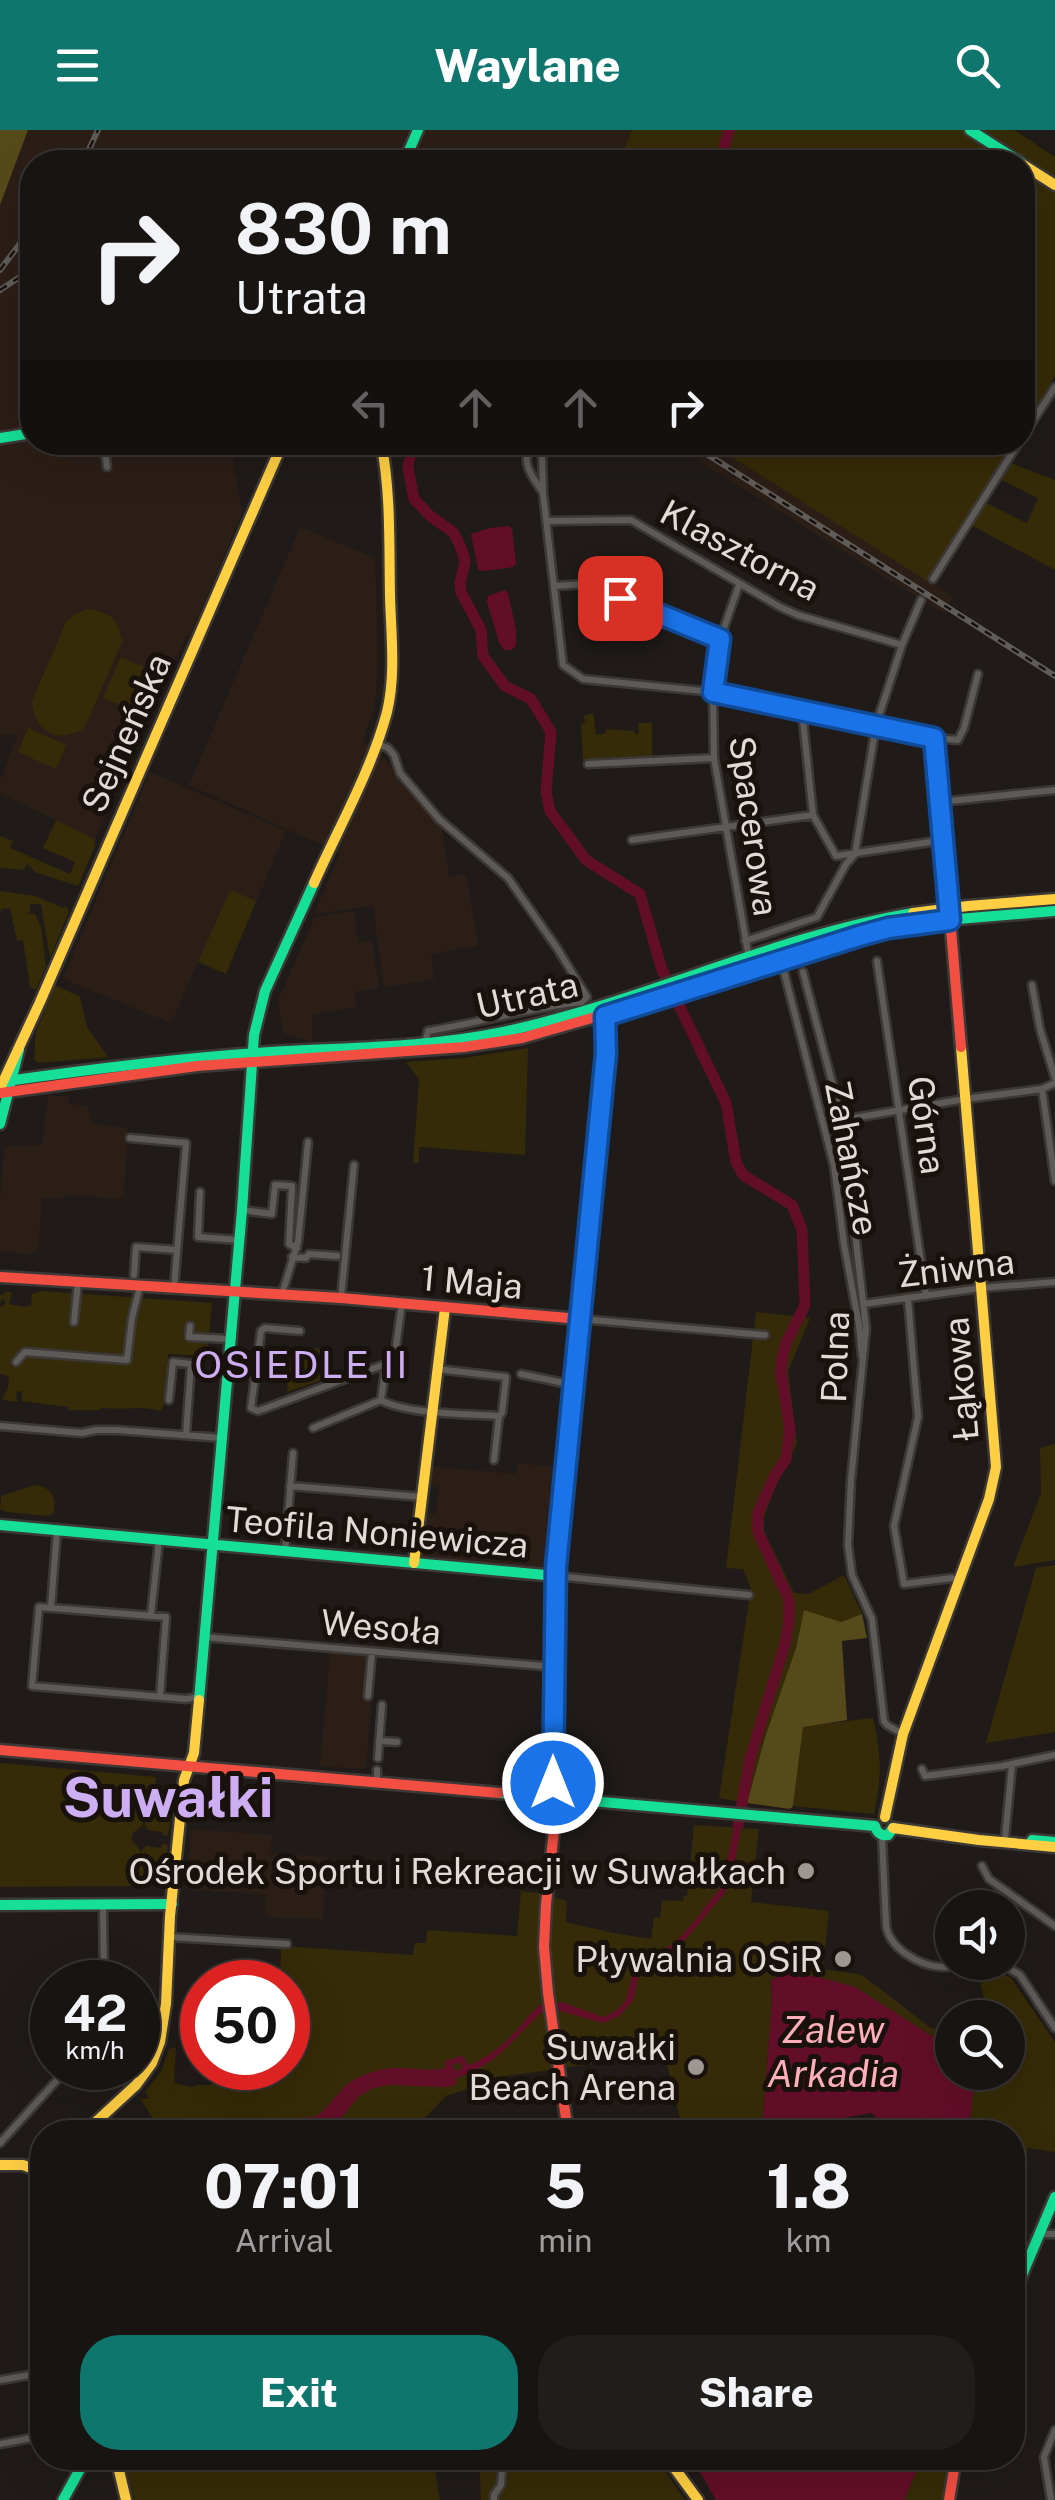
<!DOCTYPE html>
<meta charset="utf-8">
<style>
body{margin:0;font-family:"Public Sans",sans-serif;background:#211d1b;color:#f1f3f6;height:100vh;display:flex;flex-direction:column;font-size:38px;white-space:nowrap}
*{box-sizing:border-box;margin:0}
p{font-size:32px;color:#9f9e9f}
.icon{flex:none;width:55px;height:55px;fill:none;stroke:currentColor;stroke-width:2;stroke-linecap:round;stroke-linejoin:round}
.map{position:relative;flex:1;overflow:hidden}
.sheet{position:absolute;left:30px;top:1990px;width:995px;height:350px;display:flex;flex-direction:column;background:#181412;border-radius:40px;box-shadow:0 10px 40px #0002,0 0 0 2px #363332}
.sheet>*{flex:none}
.guide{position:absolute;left:20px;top:20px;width:1015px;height:305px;border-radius:40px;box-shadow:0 10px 40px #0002,0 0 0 2px #363332;background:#181412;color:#f1f3f6;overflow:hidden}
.buttons{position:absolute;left:935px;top:1760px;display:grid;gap:20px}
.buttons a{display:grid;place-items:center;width:90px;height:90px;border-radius:50%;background:#181412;box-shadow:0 10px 40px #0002,0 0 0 2px #363332;font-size:50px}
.speed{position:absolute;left:30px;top:1830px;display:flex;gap:20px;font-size:50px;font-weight:700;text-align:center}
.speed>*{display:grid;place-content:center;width:130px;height:130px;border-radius:50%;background:#181412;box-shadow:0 10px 40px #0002,0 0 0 2px #363332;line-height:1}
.speed small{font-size:25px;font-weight:400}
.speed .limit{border:15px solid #d22;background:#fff;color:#111}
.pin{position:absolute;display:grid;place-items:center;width:85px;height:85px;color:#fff;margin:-42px;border-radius:20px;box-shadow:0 5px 15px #0006}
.me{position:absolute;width:110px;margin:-55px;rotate:0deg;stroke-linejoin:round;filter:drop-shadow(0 0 8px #0008)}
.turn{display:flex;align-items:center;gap:35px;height:210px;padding:0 50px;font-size:45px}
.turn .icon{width:130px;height:130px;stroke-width:2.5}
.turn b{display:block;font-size:70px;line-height:85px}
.lanes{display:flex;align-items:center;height:95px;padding:0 50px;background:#0003;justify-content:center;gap:50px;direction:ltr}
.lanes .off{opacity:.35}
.eta{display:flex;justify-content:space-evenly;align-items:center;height:170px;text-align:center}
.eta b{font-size:60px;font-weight:800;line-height:70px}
.primary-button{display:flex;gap:20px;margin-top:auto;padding:20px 50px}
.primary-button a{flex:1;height:115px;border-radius:40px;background:#0f766e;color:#fff;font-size:40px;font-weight:800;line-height:115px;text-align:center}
.primary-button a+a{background:#211d1b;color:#f1f3f6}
header{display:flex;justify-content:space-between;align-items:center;height:130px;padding:0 50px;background:#0f766e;color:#fff;font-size:45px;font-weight:800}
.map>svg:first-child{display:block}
.built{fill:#2b1e17}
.green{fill:#352b08}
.forest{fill:#574a1a}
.water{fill:#630e29}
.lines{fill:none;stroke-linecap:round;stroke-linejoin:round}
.canal{stroke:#630e29;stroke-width:6}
.river{stroke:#630e29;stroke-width:11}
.street-casing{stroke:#3c3836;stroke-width:11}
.fast-casing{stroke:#3c3836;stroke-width:15}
.slow-casing{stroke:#3c3836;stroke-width:15}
.jam-casing{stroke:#3c3836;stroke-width:15}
.street{stroke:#5e5a58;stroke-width:6}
.fast{stroke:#16e098;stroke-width:10}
.slow{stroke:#ffcf43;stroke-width:10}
.jam{stroke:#f24e42;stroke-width:10}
.rail-casing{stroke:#605c5a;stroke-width:6}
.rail{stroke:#19110c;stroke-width:2.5;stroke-dasharray:8;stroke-linecap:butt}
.route-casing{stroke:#114b97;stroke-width:25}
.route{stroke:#1a73e8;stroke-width:18}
.poi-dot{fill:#9d9794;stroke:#19110c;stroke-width:4}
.labels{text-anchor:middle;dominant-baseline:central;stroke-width:10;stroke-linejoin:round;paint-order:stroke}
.street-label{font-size:35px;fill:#e1dad7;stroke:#19110c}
.poi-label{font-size:35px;fill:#e1dad7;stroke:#19110c;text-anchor:end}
.neighbourhood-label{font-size:38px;letter-spacing:2.5px;fill:#cdaef2;stroke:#19110c}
.water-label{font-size:38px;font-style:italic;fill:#fcaeba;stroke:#19110c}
.town-label{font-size:55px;font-weight:bold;fill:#cdaef2;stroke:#19110c}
</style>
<header><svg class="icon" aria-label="menu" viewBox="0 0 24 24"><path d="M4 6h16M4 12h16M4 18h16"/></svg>Waylane<svg class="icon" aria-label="search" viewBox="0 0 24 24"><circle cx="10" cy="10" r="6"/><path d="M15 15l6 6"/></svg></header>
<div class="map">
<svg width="1055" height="2370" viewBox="0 0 1055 2370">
<rect width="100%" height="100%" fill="#201b18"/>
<path class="built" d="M0,0H721L715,32H32V312L230,313L242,383L190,506L187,505L95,709L0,663V650L18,604L0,605Z
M670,313H715L953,467L945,485Z
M300,397L375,428L378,527L375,576L363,610L386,630L442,699L449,746L466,744L478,816L431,824L434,850L384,857L373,776L314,784L340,723L189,655Z
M150,642L286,701L226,844L198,832L171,893L63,849Z
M354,781L358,812L372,811L379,858L355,862L356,877L312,885L313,912L283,903L278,870L315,787Z
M48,965L69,967V974L88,976L92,994L128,998L124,1066L120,1069L65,1065L63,1069L42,1068L38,1120L30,1124L0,1122V1071L4,1016L42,1015Z
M518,1333L563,1338L552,1442L418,1428L423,1383L436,1384L439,1356L427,1354L429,1336L516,1344Z
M330,1523L375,1527L366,1639L320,1636Z
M191,1699L272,1705L271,1723L327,1727L323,1789L265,1787L266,1765L186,1759Z"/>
<path class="green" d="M632,0H1014L1055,27V246L1023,298L1022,32H659L625,18Z
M710,313H1014L927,451Z
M1011,333L1055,350V440L971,395L984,372L1027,393L1038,368L1000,349Z
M85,479C103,480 119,486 120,506L124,508L83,601C77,602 71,604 66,605C44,609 33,589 32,571L67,490Z
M121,527L149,539L131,580L103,568Z
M593,583L596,605L606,603V599L634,601L635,604H639L638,593H652V628L583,631L581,594L585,593L584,586Z
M28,598L66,615L56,639L18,622Z
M56,690L95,709L94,713L96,714L78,756L35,742L27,733L24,740L0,738V706L13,711L10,718L70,744L75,732L43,718Z
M230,760L256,771L226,844L198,832Z
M0,761L36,766L63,778L65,776L69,781L50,828L41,774H30V783L24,784H35L41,797L46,836L36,860L30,857L23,810L17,811L10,778L1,779L0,785Z
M55,855L80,867L87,897L108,927L38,933L34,929L36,902Z
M528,918L525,1025L419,1017V1033H413L419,949L406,932L464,928Z
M42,1161L212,1173L207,1226L168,1224L167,1266L161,1281C141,1276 124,1280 101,1278L100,1280H69L68,1277L22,1271V1262L17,1261L16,1267L18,1272L2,1270L8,1257L9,1246L0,1244V1177L5,1174V1170L2,1169L0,1174V1166L3,1163V1168L5,1162H12L9,1174L25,1177L31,1175L32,1164Z
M756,1182L810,1188L788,1241L797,1314L777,1352L764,1387V1401L794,1463L809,1464L844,1445L862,1484L841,1492L804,1481L796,1518L766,1604L747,1673L719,1668L751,1458L743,1439L726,1438Z
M295,1217L326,1219L324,1249L287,1262L289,1234H294Z
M1055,1314V1430L1013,1437L1041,1363L1040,1318Z
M35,1355C51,1356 58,1369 53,1384L47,1386L7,1382L0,1379L1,1366Z
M1055,1435V1602L986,1613L1036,1438Z
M873,1588C882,1629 882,1644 874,1684L793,1676L803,1596Z
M0,1633L156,1647L153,1683L170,1692L168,1706L163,1705V1702L148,1700L145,1695L146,1679L144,1680L143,1695L133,1703L132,1710L141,1722L146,1716L161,1718L162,1714L168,1715L166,1729L147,1734L145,1756L0,1757Z
M694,1695L759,1699L751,1772L829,1781L823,1839L862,1845L931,1898L952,1904V1919L855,1857L818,1847L786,1843L771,1851L772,1871L762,2002H683L665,1925L554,1939L562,2001L551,1940L507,1946L446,1966L411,2002H149L152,2000L154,1991L140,1968L149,1969L145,1962L161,1941L169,1919L176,1917L174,1953L192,1957L197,1955H212L217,1938H288V1852H280L281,1816L413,1825L415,1813H426L427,1800L517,1806L521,1761L538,1763L567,1771L566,1792L613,1803L651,1809L654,1787L660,1788L662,1770L683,1771L684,1766H687Z
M994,1839L1011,1848L1055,1912V2022L1028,2018L1021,2063L1013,2062V2064L1012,2002H970C969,1982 975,1963 973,1943L1008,1942V1888L988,1887L978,1841Z
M122,2328H433L440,2370H135Z
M479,2328H656L685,2370H481Z
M922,2328H951L944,2370H904Z"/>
<path class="forest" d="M0,0H28L0,75Z
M804,1480L841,1492L862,1484L867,1508L842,1511L847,1590L803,1597L793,1676L790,1679L747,1673L766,1604L796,1518Z"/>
<path class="water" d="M508,396L512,398L516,434L513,437L484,441L478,440L471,404L490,398Z
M505,460L508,463L516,500V516L511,520H504L499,512L487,472L488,466Z
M736,1684L743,1685L733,1743L724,1764L678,1818L644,1836L638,1848L633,1871L619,1886L603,1893L560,1881L541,1883C511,1910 498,1935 456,1948L457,1954L447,1957L389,1955L373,1958L359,1966L337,1993L319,2002H223L236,1996L317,1986C333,1975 339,1956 358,1948C369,1942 384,1938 397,1938C416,1938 434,1943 453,1936L455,1941C476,1933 497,1922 512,1905C522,1895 530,1882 542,1874L562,1872L603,1887C638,1873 622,1860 637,1836C645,1825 660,1823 671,1815C688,1803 705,1776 719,1760L724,1749Z
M786,1843L818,1847L855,1857L952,1919V1942L973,1943C975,1963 969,1982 970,2002H882C882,1994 878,1988 871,1983L844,1988L837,2002H762L772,1871L771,1850Z
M692,2328H922L904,2370H716Z"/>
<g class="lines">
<path class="canal" d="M450,1945L448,1933L461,1929L468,1940"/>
<path class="river" d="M720,32L729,0
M410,312L411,322L408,337L414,369L429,385L454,403L463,423L465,432L460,453L461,462L481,500L483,526L505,556L531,569L551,602L546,661L550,681L586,730L640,764L662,840L726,973L736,1032L743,1045L792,1075L802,1100L805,1175L786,1213L782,1229L781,1243L790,1299L786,1329L775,1345L758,1383V1402L789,1470V1490L785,1514L750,1629L738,1695"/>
<g class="street-casing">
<path id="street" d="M1022,308L1055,257
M104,312L107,337
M543,363C535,350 519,332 531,318H539L542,323L543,363L563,535L583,549L713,562L935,608L949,778
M547,391L631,390L780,477L798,485L902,515
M933,449L1019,312
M739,455L720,509L713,562L714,628L749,828
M554,456L587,454L720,509
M802,581L813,685L836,726L944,710
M935,608L958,610L964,598L978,544
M377,614L388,618L394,625L400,643L439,689L508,748L557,818L587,867L582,872C530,877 480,893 428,901L425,913
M588,634L714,628
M940,672L1055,660
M632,710L813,685
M745,811L817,787L846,734L855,724L876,595L902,515L921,470
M781,830L834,1036L844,1114L859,1195L862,1227
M877,831L926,1166
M803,842L842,990L866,1198L851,1350L848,1415L852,1445L872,1489L884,1591L887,1595L903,1604
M1032,855L1040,899L1055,948
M1042,959L1055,1051
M842,990L965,969L1042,959L1055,953
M130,1008L186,1013L174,1159
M200,1062L198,1107L238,1110
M242,1080L272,1084L275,1055L292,1056L289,1114L297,1118
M292,1127L306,1128L309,1124L337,1126
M134,1145L136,1117L177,1120
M282,1164L298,1112L308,1012
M341,1168L354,1035
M908,1169L918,1287L894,1396L904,1454L952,1448L959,1451
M863,1174L981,1158L1055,1152
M580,1189L765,1205
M74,1192L78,1152
M190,1196L189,1207L230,1209
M300,1201L265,1198L261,1201L251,1278L258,1281L394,1231L402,1173
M16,1232L25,1222L127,1230L132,1188L140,1156
M437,1239L506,1247L502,1283L499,1286
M227,1242L255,1245
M521,1244L573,1255
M169,1270L173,1232L191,1234L186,1305
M381,1270C404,1284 470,1284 499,1286L494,1330
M0,1296L82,1303L96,1300H117L222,1308
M313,1298L381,1270L386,1234
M290,1356L422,1367
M285,1422L293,1323
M556,1446L749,1465
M51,1477L57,1400
M151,1485L159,1411
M203,1507L554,1537
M160,1566L166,1487L39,1477L32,1556L186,1569L199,1567
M368,1566L372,1522
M379,1611L397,1612
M378,1628L382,1575
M922,1639L925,1646L1002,1636L1055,1625
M377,1652V1640
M882,1705L886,1795C889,1818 919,1836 942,1837C952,1838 964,1834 975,1832
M1005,1708L1012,1635
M982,1736L989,1749L1055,1796
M103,1775L104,1852
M170,1807L287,1814
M999,1832L1020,1845L1055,1898
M0,2013L68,1938
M1039,2104H1055
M0,2250L42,2243
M0,2314L42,2306
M494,2370V2365L501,2355L503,2328
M1051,2370L1044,2327L1055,2300"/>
</g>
<g class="fast-casing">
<path id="fast" d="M970,0L1020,32
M404,32L418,0
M0,308L32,303
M665,867L888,798L934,791L1055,781
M0,952C85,940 170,929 256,923C337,917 419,919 498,903C639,874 771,807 913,783
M0,994L19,920
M0,1395L556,1446
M556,1470L557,1436L606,923L607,897L602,876
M199,1570L242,1080L254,905L265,861L314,753
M499,1663L875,1696
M875,1696C877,1703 881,1706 888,1705L893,1698
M1032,1710L1055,1712
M0,1775L172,1774
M1012,2169L1055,2067
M63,2370L79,2341L83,2328"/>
</g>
<g class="slow-casing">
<path id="slow" d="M1022,34L1055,55
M314,753C338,699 372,639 387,582C396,545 391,504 390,466C389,415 391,362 381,312
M913,783L968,776L1055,769
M2,954L40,872L283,312
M414,1433L445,1178
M885,1687L903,1604L989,1369L996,1337L961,917
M893,1698L979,1710L1055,1717
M85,2002L136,1955L152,1933L160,1912L166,1874L170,1786L184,1650L194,1623L199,1570
M0,2035H23L42,2042
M42,2048L36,2087L42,2126
M116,2328L126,2370
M667,2328L698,2370"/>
</g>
<g class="jam-casing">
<path id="jam" d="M950,788L961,917
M0,963L197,936L464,917L522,908L665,867
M0,1147L341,1168L580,1189
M556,1470L553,1597L556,1682L546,1774L544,1817L548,1863L568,2002
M0,1620L499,1663
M949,2370L956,2328"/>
</g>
<use href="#street" class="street"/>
<use href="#fast" class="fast"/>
<use href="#slow" class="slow"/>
<use href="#jam" class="jam"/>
<g class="rail-casing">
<path id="rail" d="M83,32L98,0
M0,140L31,99
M0,160L32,139
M688,312L1055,546"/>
</g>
<use href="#rail" class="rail"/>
</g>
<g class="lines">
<g class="route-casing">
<path id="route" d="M553,1653L556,1436L606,923L605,886L859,806L888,798L950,790L934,608L713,562L720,509L620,468"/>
</g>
<use href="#route" class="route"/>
</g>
<g class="poi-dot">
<circle cx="806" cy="1741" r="10"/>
<circle cx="843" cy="1829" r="10"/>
<circle cx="696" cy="1937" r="10"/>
</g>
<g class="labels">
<g class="street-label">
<text transform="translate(740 420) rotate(28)">Klasztorna</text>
<text transform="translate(126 603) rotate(-66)">Sejneńska</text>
<text transform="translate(754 696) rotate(82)">Spacerowa</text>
<text transform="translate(527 865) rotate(-13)">Utrata</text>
<text transform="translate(927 995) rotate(82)">Górna</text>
<text transform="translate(852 1028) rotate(79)">Zahańcze</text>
<text transform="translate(956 1138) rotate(-7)">Żniwna</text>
<text transform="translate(472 1152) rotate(5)">1 Maja</text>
<text transform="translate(835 1227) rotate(-88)">Polna</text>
<text transform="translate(961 1249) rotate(-95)">Łąkowa</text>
<text transform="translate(377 1402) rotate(5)">Teofila Noniewicza</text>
<text transform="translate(381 1497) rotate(5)">Wesoła</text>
</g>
<g class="poi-label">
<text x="786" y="1741">Ośrodek Sportu i Rekreacji w Suwałkach</text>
<text x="823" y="1829">Pływalnia OSiR</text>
<text x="676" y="1917">Suwałki<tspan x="676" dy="40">Beach Arena</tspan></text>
</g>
<g class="neighbourhood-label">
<text x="302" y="1234">OSIEDLE II</text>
</g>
<g class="water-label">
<text x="833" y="1899">Zalew<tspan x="833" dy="44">Arkadia</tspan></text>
</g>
<g class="town-label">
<text x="168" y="1667">Suwałki</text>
</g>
</g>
</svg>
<div class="buttons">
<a><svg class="icon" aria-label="sound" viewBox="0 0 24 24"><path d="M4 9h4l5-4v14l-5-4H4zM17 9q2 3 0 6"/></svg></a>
<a><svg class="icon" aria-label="search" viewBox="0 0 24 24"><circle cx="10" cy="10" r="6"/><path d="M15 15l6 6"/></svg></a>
</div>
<div class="speed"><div>42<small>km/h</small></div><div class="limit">50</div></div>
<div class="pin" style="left:620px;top:468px;background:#d93025"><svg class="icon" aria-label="arrive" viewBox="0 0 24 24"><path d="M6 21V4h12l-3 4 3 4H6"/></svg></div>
<svg class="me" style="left:553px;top:1653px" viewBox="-20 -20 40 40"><circle r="17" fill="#1a73e8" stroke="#fff" stroke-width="3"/><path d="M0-11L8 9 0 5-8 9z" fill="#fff"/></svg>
<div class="guide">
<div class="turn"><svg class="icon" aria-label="right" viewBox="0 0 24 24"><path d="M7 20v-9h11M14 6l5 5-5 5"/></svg><div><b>830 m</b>Utrata</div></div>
<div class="lanes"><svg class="icon off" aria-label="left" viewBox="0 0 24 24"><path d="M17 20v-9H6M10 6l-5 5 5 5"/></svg><svg class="icon off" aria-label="ahead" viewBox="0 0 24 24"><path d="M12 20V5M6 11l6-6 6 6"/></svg><svg class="icon off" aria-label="ahead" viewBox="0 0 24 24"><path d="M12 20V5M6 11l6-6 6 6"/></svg><svg class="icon" aria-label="right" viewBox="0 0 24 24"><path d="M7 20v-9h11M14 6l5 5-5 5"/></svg></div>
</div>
<section class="sheet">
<div class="eta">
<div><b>07:01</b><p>Arrival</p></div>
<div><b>5</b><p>min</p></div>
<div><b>1.8</b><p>km</p></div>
</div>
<div class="primary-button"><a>Exit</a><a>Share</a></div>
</section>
</div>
